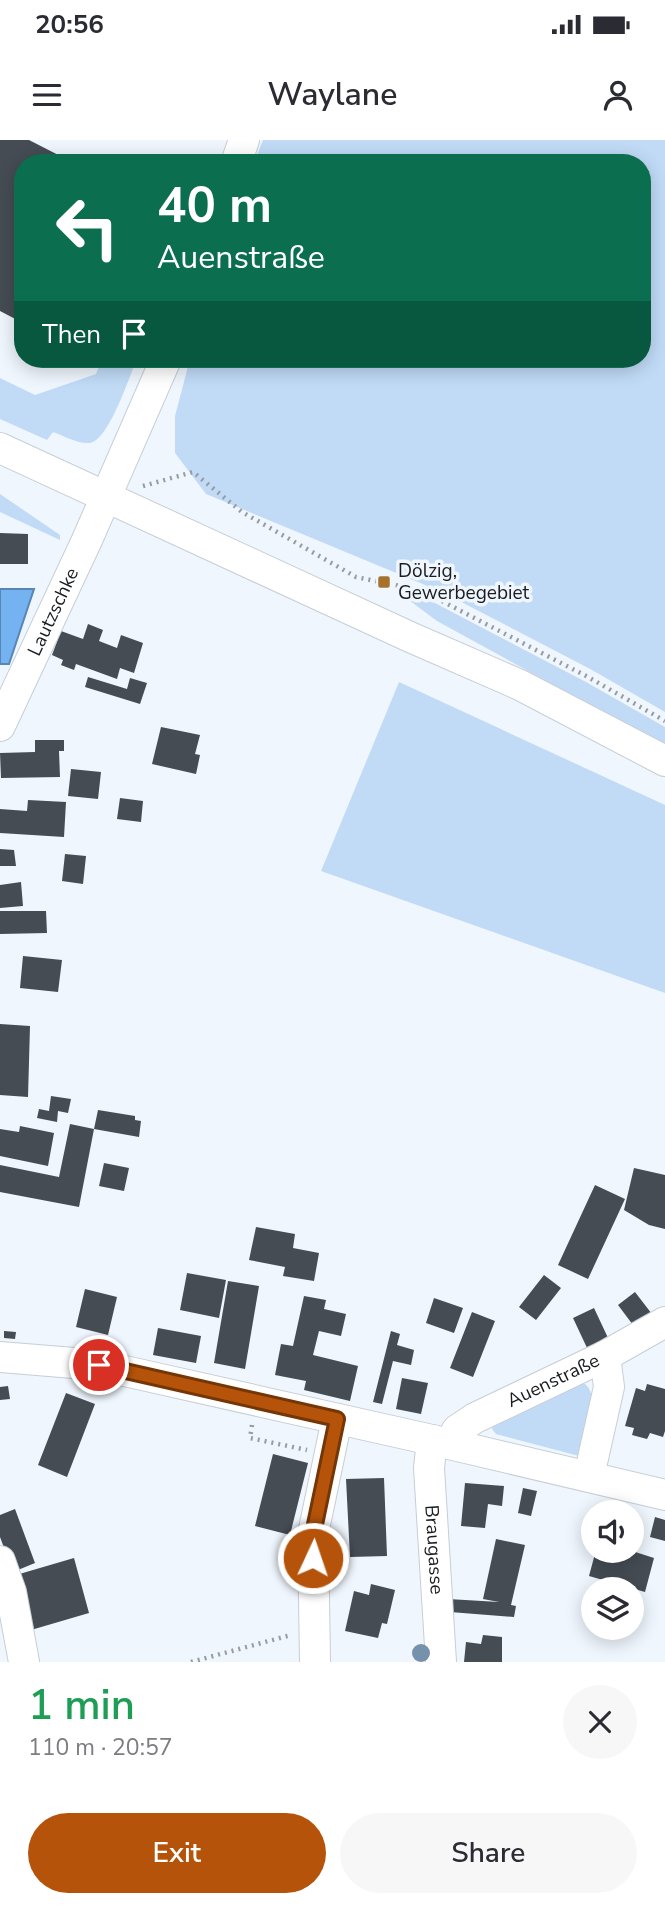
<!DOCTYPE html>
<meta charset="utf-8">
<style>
body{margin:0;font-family:"Nunito Sans",sans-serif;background:#f7f7f7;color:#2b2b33;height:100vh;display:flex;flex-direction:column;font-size:26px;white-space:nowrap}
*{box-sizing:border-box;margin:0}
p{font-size:23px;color:#7c7c81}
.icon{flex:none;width:38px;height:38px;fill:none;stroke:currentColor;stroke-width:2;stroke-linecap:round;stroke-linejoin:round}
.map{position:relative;height:1522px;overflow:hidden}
.drawer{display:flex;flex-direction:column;background:#fff;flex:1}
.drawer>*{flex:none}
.top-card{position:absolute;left:14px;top:14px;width:637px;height:214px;border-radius:28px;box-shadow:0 4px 18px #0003;background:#0b6e4f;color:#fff;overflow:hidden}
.tools{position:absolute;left:581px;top:1360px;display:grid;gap:14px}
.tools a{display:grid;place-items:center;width:63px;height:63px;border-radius:50%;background:#fff;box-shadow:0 4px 18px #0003;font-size:35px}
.pin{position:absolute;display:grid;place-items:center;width:60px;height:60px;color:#fff;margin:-30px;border:4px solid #fff;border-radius:50%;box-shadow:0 2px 7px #0007}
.me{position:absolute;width:77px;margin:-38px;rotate:3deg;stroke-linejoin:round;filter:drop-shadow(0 0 5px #0008)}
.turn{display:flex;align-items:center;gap:24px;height:147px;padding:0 28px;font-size:32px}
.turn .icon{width:91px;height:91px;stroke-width:2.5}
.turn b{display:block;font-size:49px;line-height:60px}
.then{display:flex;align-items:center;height:66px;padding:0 28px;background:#0003;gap:14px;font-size:26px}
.round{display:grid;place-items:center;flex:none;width:74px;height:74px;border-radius:37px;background:#f7f7f7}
.headline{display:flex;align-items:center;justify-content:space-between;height:119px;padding:0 28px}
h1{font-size:42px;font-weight:600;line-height:52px;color:#1e9e55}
.primary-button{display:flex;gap:14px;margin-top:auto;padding:14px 28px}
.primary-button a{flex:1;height:80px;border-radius:42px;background:#b45309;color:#fff;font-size:28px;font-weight:600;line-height:80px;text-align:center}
.primary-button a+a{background:#f7f7f7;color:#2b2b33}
.status{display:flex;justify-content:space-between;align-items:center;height:49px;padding:0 35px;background:#fff;direction:ltr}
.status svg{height:19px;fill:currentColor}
header{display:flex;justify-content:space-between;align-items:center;height:91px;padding:0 28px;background:#fff;font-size:32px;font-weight:600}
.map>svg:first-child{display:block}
.green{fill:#c1dbf7}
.water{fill:#74b2f2;stroke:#5986b3;stroke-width:2}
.building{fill:#454c53}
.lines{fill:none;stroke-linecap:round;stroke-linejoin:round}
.minor-casing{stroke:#c6ced7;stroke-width:32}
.path{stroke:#979ca2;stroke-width:4.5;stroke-dasharray:2 5;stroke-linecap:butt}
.minor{stroke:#fff;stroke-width:30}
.tree{fill:#7591ab}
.route-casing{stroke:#753606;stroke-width:18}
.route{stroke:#b45309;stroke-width:12}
.poi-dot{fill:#a6712b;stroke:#eff6fd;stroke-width:2.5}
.labels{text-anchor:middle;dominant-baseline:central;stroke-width:7;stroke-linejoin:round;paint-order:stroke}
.poi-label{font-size:19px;fill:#1b1e21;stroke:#eff6fd;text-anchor:start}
.street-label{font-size:19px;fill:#1b1e21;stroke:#eff6fd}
</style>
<div class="status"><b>20:56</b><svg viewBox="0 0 49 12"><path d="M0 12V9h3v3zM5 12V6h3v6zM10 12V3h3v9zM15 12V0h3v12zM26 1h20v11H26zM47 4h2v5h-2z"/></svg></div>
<header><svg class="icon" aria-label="menu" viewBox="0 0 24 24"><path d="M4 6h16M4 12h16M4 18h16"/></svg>Waylane<svg class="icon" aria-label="person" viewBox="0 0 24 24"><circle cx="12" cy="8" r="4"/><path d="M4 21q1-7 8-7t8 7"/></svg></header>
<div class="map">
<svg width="665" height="1522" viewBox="0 0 665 1522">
<rect width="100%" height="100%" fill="#eff6fd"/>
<path class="green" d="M263,0H665V572L592,530L442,452L206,354L175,313V276L190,219H642V23H254Z
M102,219H137C129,237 109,300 90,303C78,304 64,296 53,292L47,300L0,279V238L35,255L96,234Z
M0,354L60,395V400L0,372Z
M398,452L433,462L586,542L665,587V606L437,481Z
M399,542L665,665V853L321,731Z
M582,1242C604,1253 584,1297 579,1316L496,1294L492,1289L493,1281Z"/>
<path class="water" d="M0,449H34L9,524H0Z"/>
<path class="building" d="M0,0H29L74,23H23V183L0,171Z
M0,393L28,394V424H0Z
M88,484L103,490L99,501L117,508L121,495L143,503L134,533L120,528L117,539L76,524L74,530L61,525L63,520L52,515L61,491L83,499Z
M88,537L127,549L130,538L147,543L140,564L85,547Z
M161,587L200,595L195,614L200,615L196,634L152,624Z
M35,600H64V611H59L60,637L1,638L0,613L35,612Z
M71,629L101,632L98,659L68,656Z
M120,658L143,661L141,682L117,679Z
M28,660L66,662L64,697L0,693V669L27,671Z
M0,709L14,710L16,726H0Z
M65,714L86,716L83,744L62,741Z
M21,742L23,766L0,768V745Z
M0,771H46L47,793L0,794Z
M23,816L62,820L58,852L20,848Z
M0,884L30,886L28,957L0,955Z
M51,956L71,959L68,973L58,971L57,982L37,978L39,969L49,971Z
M98,970L135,976V980L141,981L139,997L94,989L79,1067L0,1052V1025L59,1037L70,984L94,989Z
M20,986L54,993L48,1026L0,1016V989L19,992Z
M104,1023L129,1028L124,1051L99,1046Z
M634,1028L665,1035V1089L649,1085L624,1070Z
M595,1045L625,1059L588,1139L558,1125Z
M256,1087L295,1094L293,1108L319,1113L314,1141L283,1136L285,1127L249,1120Z
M187,1133L226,1140L219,1178L180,1170Z
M544,1135L561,1148L536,1180L519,1167Z
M228,1141L259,1146L245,1229L214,1223Z
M85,1149L117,1157L108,1195L76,1187Z
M635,1152L655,1178L636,1189L618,1165Z
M304,1156L326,1160L324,1169L346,1174L341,1196L319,1191L313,1215L358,1226L350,1261L304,1250L306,1241L275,1235L281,1204L293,1206Z
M434,1158L463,1168L454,1193L426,1183Z
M594,1168L609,1200L588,1210L573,1178Z
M472,1172L495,1181L473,1237L450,1228Z
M158,1188L201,1196L196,1223L153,1215Z
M4,1191L16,1192L15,1199L4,1198Z
M391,1191L400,1194L397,1205L414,1210L411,1225L393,1221L382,1264L373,1262Z
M402,1238L428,1243L421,1274L396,1269Z
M647,1244L665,1249V1291L663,1297L650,1293L647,1299L632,1295L634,1288L625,1286L636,1248L645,1251Z
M8,1246L10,1259L0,1260V1247Z
M66,1253L95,1264L67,1337L38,1325Z
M273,1314L308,1323L290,1395L255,1386Z
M384,1338L387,1416L350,1417L346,1339Z
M465,1343L504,1346L502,1366L488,1364L485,1388L461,1386Z
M523,1348L537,1351L531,1376L518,1373Z
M15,1369L35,1423L13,1432L0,1397V1375Z
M655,1377L665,1380V1401L650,1397Z
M496,1399L525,1405L511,1465L516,1466L514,1477L450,1472L448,1459L499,1462L483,1459Z
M596,1410H629L654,1418L645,1452L589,1436Z
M74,1418L89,1473L31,1490L16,1435Z
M371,1444L395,1450L387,1484L382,1483L378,1498L345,1491L354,1451L369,1455Z
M483,1495L502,1497V1522H464L466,1502L481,1504Z"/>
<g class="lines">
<g class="minor-casing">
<g id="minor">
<path d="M236,23L244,0"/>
<path d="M0,308L410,497L520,545L665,621"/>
<path id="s1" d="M0,586L87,400L166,219"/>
<path d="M0,1217L98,1225L432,1300L665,1355"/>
<path id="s2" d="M432,1300L429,1328L441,1522"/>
<path id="s3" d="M450,1304L457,1290L475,1278L605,1216L665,1182"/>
<path d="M589,1336L609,1247L605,1216"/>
<path d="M0,1421L11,1452L24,1522"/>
<path d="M315,1522L313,1394L337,1279"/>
</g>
</g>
<path class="path" d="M143,346L193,332L242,372L356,437L400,446L434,457L588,537L665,581
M252,1285L250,1298L307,1310
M191,1522L291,1495"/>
<use href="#minor" class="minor"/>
</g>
<circle class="tree" cx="421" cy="1513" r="9"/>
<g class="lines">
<g class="route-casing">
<path id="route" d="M99,1225L337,1279L313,1394V1418"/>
</g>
<use href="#route" class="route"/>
</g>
<rect class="poi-dot" x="377" y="435" width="14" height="14" rx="3.5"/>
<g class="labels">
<g class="poi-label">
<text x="398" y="431">Dölzig,<tspan x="398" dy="22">Gewerbegebiet</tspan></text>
</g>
<g class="street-label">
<text stroke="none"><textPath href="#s1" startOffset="126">Lautzschke</textPath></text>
<text stroke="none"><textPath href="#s3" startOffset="124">Auenstraße</textPath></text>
<text stroke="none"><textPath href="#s2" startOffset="110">Braugasse</textPath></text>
</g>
</g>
</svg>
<div class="tools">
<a><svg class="icon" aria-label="sound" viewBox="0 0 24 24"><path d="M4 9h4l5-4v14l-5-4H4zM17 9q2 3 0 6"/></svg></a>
<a><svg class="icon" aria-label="layers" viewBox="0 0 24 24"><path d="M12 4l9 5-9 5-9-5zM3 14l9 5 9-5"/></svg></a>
</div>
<div class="pin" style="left:99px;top:1225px;background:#d93025"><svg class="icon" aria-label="arrive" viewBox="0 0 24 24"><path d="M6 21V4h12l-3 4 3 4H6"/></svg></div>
<svg class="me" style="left:313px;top:1418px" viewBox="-20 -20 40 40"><circle r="17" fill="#b45309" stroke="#fff" stroke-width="3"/><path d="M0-11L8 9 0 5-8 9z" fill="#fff"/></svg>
<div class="top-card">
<div class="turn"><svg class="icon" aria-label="left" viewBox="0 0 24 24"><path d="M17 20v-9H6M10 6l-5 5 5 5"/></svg><div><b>40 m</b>Auenstraße</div></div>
<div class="then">Then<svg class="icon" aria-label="arrive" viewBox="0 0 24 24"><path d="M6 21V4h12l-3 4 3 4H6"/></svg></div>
</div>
</div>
<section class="drawer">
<div class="headline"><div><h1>1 min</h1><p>110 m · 20:57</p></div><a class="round"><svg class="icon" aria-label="close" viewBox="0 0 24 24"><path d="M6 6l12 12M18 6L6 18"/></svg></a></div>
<div class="primary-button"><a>Exit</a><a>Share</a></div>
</section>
